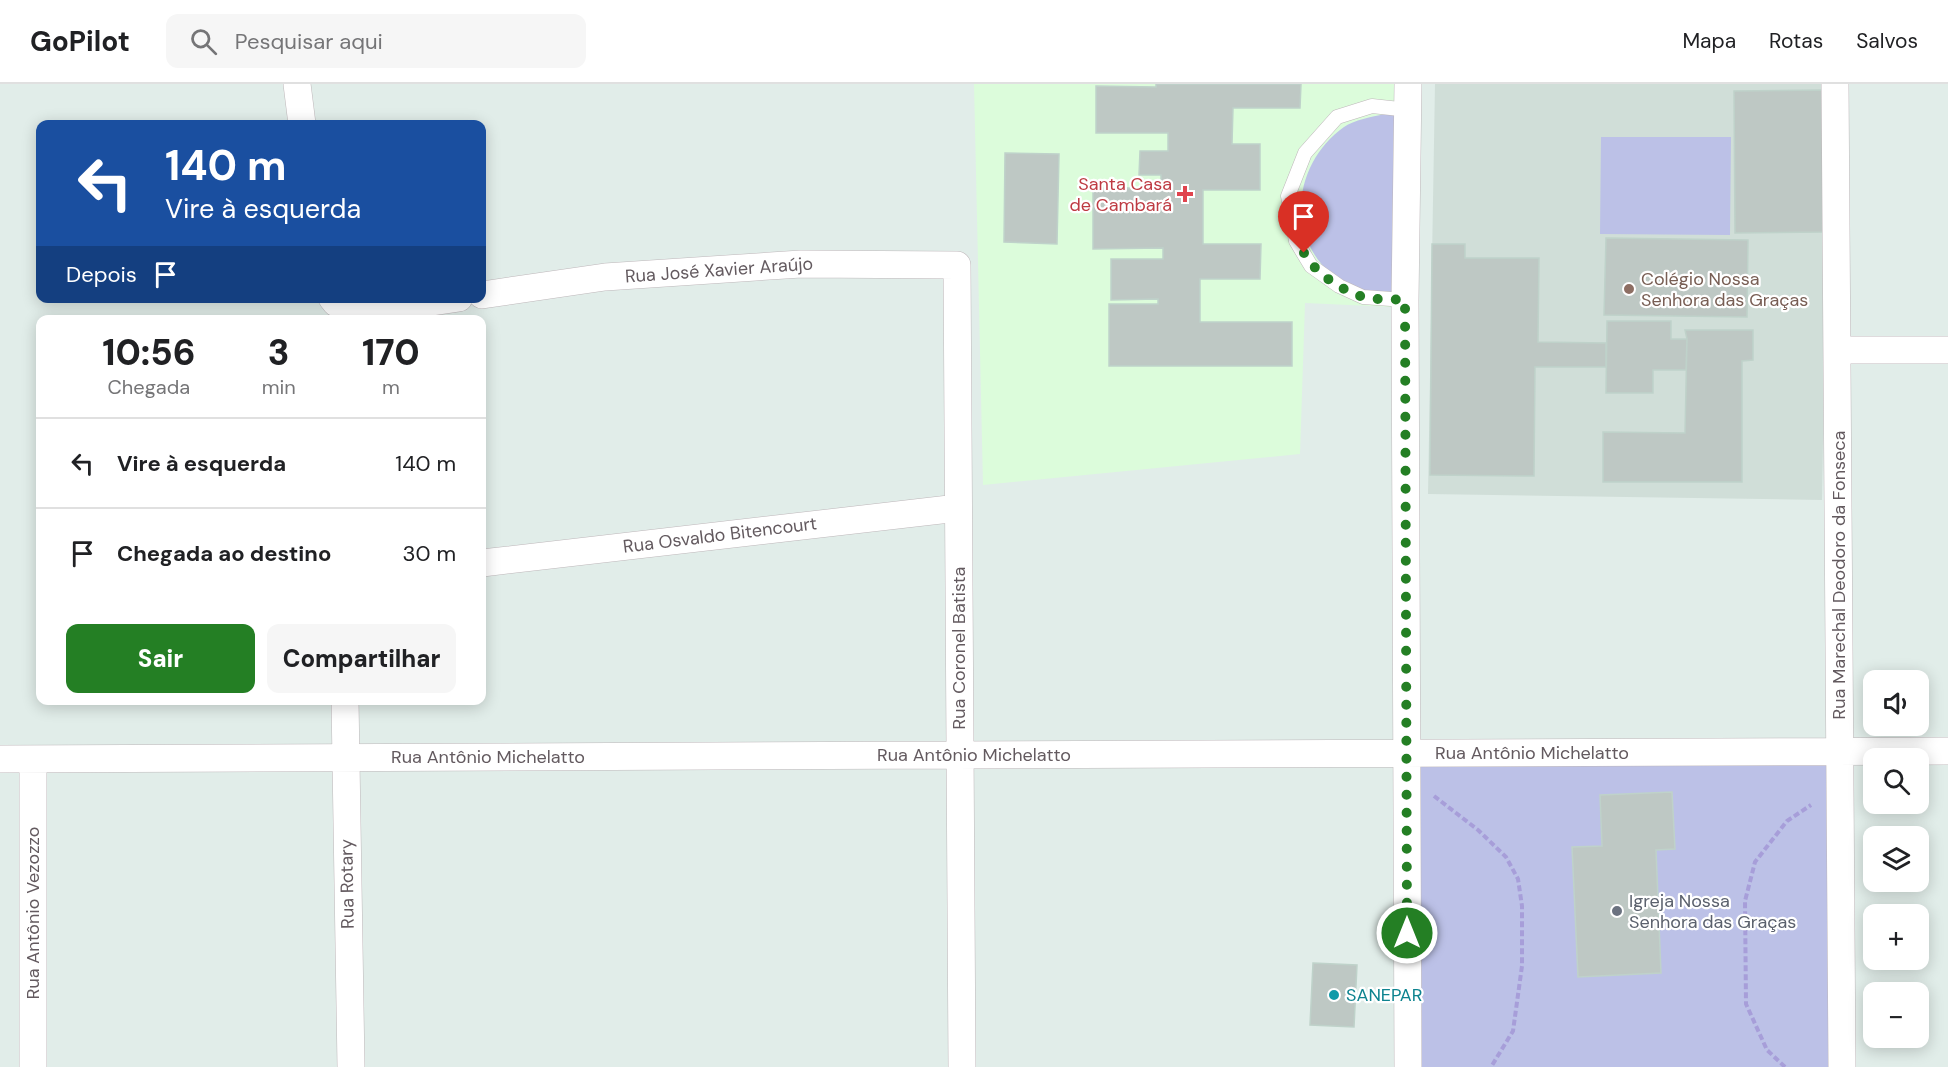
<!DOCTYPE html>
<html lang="pt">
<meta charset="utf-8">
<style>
body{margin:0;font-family:"DM Sans",sans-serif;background:#f6f6f6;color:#202124;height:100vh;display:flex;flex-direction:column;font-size:22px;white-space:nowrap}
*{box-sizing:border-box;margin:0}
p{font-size:20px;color:#757577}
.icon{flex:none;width:33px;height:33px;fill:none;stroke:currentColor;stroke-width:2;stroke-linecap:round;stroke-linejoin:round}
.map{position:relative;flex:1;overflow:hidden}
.sheet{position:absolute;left:36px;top:231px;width:450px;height:390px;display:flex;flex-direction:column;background:#fff;border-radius:12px;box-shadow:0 3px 15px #0003}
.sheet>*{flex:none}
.top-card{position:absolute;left:36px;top:36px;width:450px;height:183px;border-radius:12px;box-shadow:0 3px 15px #0003;background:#1a4fa0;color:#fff;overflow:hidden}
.fabs{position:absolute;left:1863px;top:586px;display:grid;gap:12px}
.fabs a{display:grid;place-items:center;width:66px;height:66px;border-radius:12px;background:#fff;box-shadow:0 3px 15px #0003;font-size:30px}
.pin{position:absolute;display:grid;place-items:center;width:51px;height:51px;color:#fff;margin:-62px -26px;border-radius:50% 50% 50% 0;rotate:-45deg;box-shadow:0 0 6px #0007}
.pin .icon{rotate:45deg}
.me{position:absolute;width:66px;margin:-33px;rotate:0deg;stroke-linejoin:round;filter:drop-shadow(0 0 4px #0008)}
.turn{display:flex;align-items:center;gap:21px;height:126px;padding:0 30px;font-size:27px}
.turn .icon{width:78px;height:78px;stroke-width:2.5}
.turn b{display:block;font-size:42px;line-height:51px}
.then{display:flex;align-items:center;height:57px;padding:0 30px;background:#0003;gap:12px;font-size:22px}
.eta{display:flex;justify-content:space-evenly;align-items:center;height:102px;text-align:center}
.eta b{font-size:36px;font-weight:800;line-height:42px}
.cta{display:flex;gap:12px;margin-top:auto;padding:12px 30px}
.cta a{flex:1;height:69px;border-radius:12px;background:#247f24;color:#fff;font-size:24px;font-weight:800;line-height:69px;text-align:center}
.cta a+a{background:#f6f6f6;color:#202124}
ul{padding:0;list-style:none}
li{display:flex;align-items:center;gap:18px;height:90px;padding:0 30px;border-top:2px solid #e0e0e0}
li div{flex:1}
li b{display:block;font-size:22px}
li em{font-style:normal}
header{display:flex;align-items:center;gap:36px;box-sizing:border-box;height:84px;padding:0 30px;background:#fff;border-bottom:2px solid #e0e0e0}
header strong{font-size:28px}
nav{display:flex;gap:33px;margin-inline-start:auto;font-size:21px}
.search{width:420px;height:54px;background:#f6f6f6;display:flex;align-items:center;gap:15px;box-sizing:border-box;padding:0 21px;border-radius:12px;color:#757577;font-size:22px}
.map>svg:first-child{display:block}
.education{fill:#d0ded8}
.medical{fill:#dcfcdb}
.green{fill:#bcc1e7}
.building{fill:#bec8c4;stroke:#bfd2ca;stroke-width:1.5}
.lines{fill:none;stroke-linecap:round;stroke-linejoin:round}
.service-casing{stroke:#beb7ba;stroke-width:15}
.minor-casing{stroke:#beb7ba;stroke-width:28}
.path{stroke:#a79ed9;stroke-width:4;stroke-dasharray:6 3;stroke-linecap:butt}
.service{stroke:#fff;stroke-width:14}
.minor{stroke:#fff;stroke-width:27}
.route{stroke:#247f24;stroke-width:10;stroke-dasharray:0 18}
.health-dot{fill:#e0444e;stroke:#fff;stroke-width:2}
.education-dot{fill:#8d6e63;stroke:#fff;stroke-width:2}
.worship-dot{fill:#6b7280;stroke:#fff;stroke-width:2}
.culture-dot{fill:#0f9aa8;stroke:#fff;stroke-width:2}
.labels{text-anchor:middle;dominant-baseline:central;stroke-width:4.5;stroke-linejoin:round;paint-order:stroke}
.health-label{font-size:18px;fill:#be3a42;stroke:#fff;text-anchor:end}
.street-label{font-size:18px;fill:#635a5f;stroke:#fff}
.education-label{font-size:18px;fill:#785e54;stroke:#fff;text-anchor:start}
.worship-label{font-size:18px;fill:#5b616d;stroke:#fff;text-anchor:start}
.culture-label{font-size:18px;fill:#0d838f;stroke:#fff;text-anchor:start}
</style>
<header>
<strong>GoPilot</strong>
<div class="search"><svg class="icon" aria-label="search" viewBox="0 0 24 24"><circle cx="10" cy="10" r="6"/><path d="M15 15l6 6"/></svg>Pesquisar aqui</div>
<nav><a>Mapa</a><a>Rotas</a><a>Salvos</a></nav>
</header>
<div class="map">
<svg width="1948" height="983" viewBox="0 0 1948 983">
<rect width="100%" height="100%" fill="#e1ede9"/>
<path class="education" d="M1435,0H1829L1822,416L1428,410Z"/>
<path class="medical" d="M974,0H1394L1393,223L1305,219L1300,370L983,401Z"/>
<path class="green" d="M1384,30H1404L1402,210C1390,210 1376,212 1365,210C1352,207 1339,197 1330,189C1284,147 1296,77 1344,43C1354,36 1372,33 1384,30Z
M1601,53H1731L1730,151L1600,150Z
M1836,671L1837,983H1413L1412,675Z"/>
<path class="building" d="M1156,0H1301L1300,24H1233L1232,60H1260V106H1203V160H1261L1260,195H1200V238H1292V282H1109V220H1158V215L1111,216V175H1163V164L1093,165V104H1161V91H1139L1140,67H1168V49H1096V2L1156,3Z
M1823,6L1824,148L1735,149L1734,7Z
M1005,69L1059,70L1057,160L1004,158Z
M1606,154L1748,156L1747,233L1604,231Z
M1432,160H1465V174H1539L1538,258L1606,259V283H1535L1534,392L1430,391Z
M1607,237H1671V255H1687L1686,286H1653V309H1606Z
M1685,246H1753V276L1742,277V398H1603V348L1685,349L1687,255Z
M1672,708L1675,765L1656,766L1661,889L1578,893L1572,763L1602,762L1600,711Z
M1313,879L1357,881L1354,943L1310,941Z"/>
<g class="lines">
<g class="service-casing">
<path id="service" d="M1405,216L1363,213L1339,202L1311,182L1296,157L1288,112L1305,69L1337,33L1372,22L1409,26"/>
</g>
<g class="minor-casing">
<path id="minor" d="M297,0L302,40
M1835,0L1842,983
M482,211L605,193L801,180L957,181L962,983
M332,214L336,219L365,228L459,214
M1838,266H1948
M482,479L958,424
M345,616L351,983
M0,675L1948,667
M33,675V983
M1408,983L1405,216L1408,0"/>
</g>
<path class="path" d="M1434,712L1478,746L1506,773L1518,795L1522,822V882L1513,947L1491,983
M1785,983L1767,966L1746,920L1745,817L1755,778L1787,737L1811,721"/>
<use href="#service" class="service"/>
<use href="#minor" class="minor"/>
</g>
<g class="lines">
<path class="route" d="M1304,169C1315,189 1341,206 1363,213C1375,216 1392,215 1405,216L1407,849"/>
</g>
<path class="health-dot" d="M1182 101h6v6h6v6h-6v6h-6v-6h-6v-6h6z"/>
<circle class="education-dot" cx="1629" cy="205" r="6"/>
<circle class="worship-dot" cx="1617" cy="827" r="6"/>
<circle class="culture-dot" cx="1334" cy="911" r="6"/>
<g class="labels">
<g class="health-label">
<text x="1172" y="100">Santa Casa<tspan x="1172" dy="21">de Cambará</tspan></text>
</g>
<g class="street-label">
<text transform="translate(719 186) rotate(-4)">Rua José Xavier Araújo</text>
<text transform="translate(720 451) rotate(-7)">Rua Osvaldo Bitencourt</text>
<text transform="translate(1839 491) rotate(-90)">Rua Marechal Deodoro da Fonseca</text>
<text transform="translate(959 564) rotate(-90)">Rua Coronel Batista</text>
<text x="1532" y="669">Rua Antônio Michelatto</text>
<text x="974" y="671">Rua Antônio Michelatto</text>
<text x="488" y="673">Rua Antônio Michelatto</text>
<text transform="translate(347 800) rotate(-91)">Rua Rotary</text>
<text transform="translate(33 829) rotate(-90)">Rua Antônio Vezozzo</text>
</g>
<g class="education-label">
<text x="1641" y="195">Colégio Nossa<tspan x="1641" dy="21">Senhora das Graças</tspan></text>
</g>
<g class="worship-label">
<text x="1629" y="817">Igreja Nossa<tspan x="1629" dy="21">Senhora das Graças</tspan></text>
</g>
<g class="culture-label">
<text x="1346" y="911">SANEPAR</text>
</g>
</g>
</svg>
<div class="fabs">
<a><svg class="icon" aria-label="sound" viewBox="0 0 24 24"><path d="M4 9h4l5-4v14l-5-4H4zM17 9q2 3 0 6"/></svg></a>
<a><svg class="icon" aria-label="search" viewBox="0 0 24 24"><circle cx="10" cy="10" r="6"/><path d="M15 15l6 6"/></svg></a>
<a><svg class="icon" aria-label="layers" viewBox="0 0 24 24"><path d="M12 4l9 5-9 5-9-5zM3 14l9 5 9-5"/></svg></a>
<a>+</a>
<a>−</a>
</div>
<div class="pin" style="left:1304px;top:169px;background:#d93025"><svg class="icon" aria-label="arrive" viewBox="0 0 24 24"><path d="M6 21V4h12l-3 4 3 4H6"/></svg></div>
<svg class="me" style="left:1407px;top:849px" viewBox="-20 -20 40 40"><circle r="17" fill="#247f24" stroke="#fff" stroke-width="3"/><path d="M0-11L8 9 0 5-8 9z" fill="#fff"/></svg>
<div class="top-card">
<div class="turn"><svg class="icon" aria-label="left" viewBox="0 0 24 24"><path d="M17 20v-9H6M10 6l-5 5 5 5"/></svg><div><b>140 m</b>Vire à esquerda</div></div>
<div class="then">Depois<svg class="icon" aria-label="arrive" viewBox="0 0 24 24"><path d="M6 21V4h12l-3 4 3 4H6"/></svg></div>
</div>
<section class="sheet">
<div class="eta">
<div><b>10:56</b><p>Chegada</p></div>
<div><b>3</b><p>min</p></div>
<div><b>170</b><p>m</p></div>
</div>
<ul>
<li><svg class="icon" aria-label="left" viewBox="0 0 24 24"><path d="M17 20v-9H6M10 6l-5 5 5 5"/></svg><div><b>Vire à esquerda</b></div><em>140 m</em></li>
<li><svg class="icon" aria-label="arrive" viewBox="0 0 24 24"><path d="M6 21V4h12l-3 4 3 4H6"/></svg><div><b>Chegada ao destino</b></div><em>30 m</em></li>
</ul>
<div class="cta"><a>Sair</a><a>Compartilhar</a></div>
</section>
</div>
